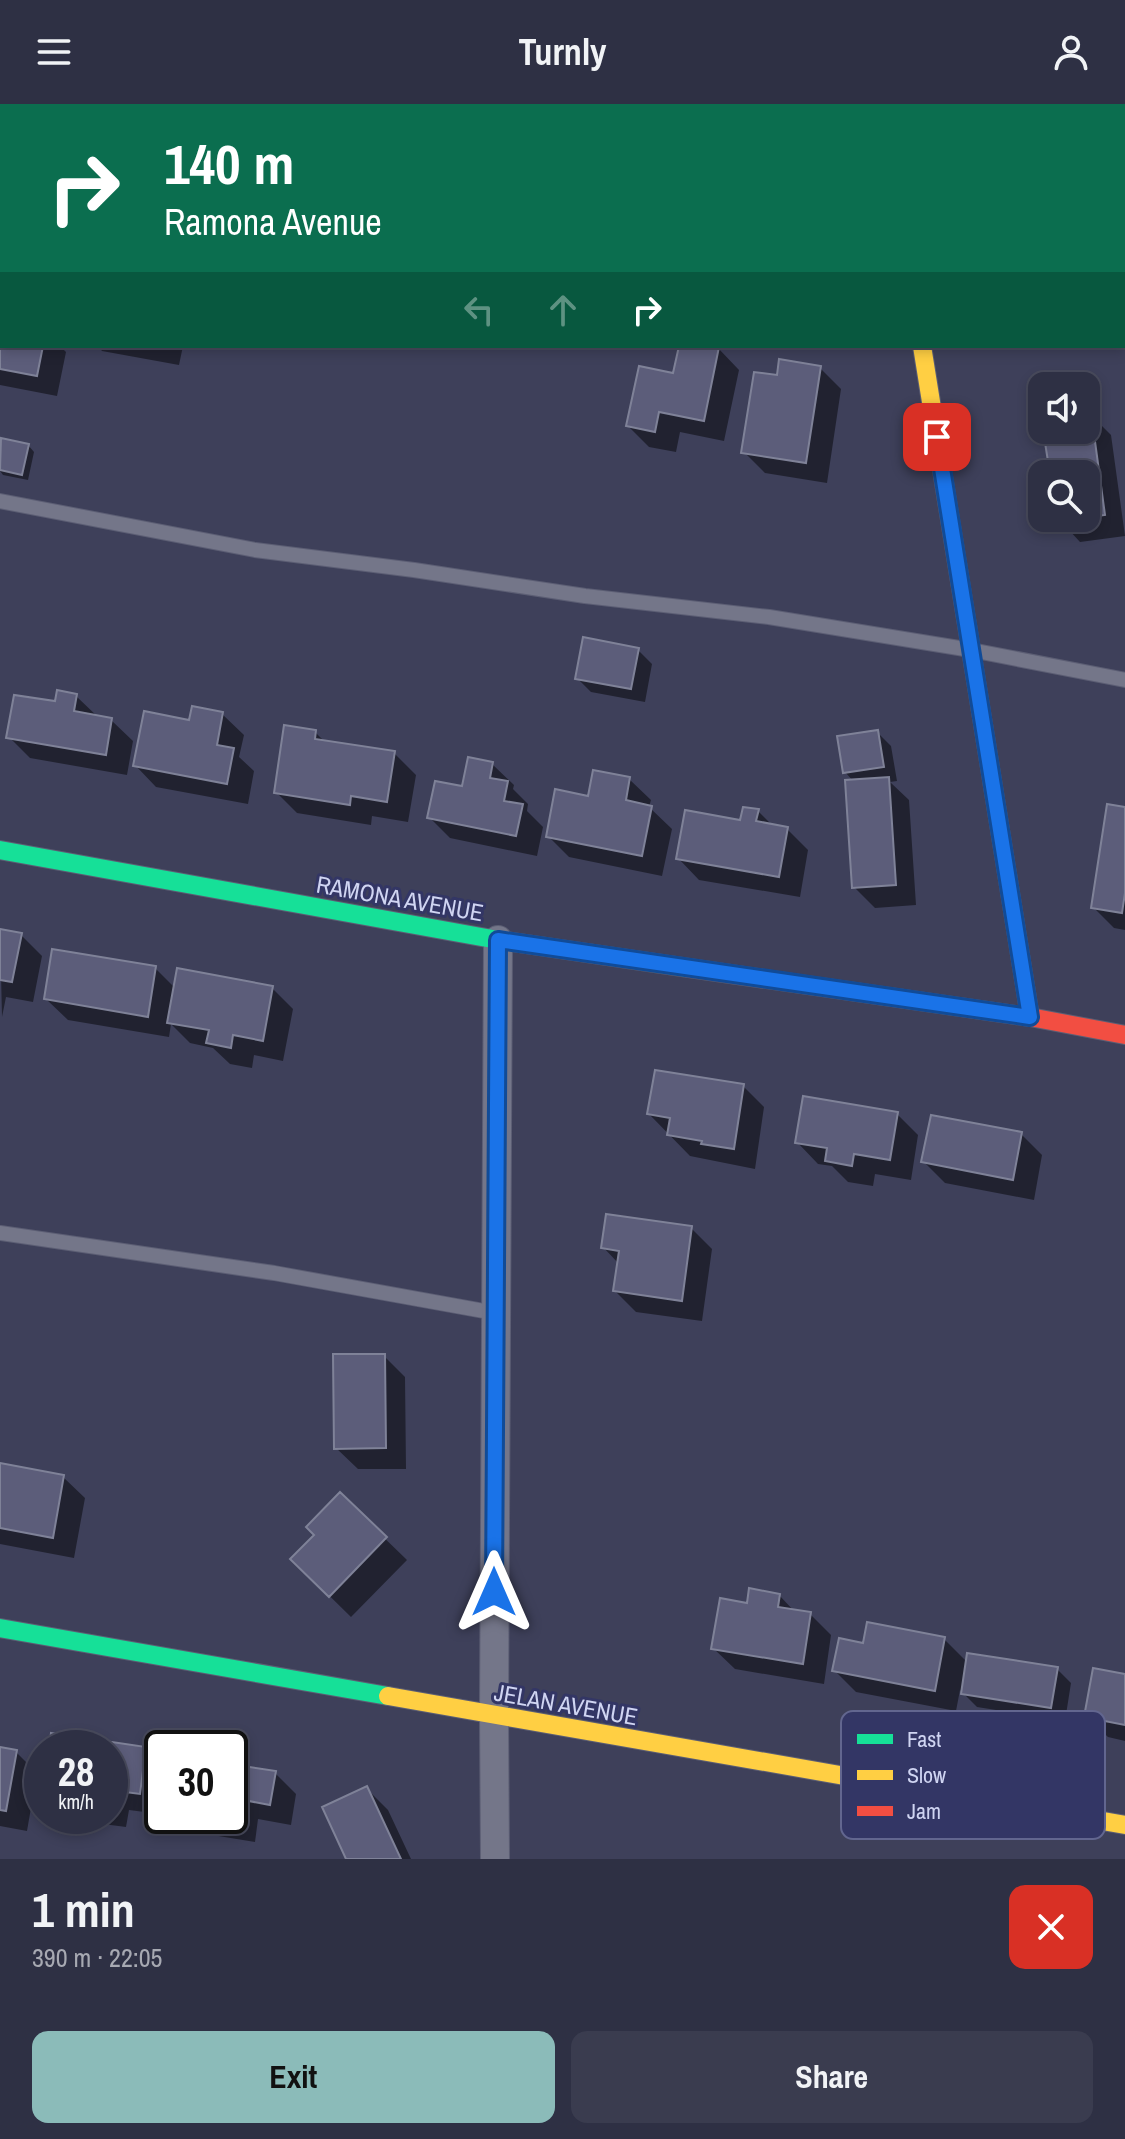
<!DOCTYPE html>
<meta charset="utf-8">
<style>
body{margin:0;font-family:"Archivo Narrow",sans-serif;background:#3a3c4f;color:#f1f3f6;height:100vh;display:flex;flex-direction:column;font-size:30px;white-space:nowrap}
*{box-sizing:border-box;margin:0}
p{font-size:26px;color:#a7a9b2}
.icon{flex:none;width:44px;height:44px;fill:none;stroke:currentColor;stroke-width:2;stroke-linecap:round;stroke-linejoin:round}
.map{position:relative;height:1755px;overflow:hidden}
.side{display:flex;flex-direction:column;background:#2e3044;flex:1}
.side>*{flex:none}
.banner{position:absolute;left:0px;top:0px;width:1126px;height:244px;box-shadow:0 4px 12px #0003,0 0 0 2px #494b5d;background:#0b6e4f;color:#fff;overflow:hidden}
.fabs{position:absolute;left:1028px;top:268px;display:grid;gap:16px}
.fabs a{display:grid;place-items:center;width:72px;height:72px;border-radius:16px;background:#2e3044;box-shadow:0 4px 12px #0003,0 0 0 2px #494b5d;font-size:40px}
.speed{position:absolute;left:24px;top:1626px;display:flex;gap:16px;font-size:40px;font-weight:700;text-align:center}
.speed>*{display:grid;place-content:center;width:104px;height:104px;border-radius:50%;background:#2e3044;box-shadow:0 4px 12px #0003,0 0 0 2px #494b5d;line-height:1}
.speed small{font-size:20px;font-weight:400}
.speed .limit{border:4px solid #111;border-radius:12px;background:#fff;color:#111}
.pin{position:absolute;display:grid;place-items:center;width:68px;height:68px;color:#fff;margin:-34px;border-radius:16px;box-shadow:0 4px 12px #0006}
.me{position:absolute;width:88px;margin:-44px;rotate:0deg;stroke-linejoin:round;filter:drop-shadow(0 0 6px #0008)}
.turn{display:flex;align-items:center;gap:28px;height:168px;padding:0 32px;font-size:36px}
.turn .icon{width:104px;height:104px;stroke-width:2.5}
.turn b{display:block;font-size:56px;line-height:68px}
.lanes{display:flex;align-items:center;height:76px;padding:0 32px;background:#0003;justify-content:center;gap:40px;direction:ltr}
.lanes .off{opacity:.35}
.round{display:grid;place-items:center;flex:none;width:84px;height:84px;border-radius:16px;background:#3a3c4f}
.headline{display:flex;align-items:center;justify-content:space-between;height:136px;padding:0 32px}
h1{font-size:48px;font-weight:800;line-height:60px}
.button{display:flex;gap:16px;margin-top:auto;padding:16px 32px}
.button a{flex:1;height:92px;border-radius:16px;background:#8bbbb9;color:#111;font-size:32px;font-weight:800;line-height:92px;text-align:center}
.button a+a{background:#3a3c4f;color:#f1f3f6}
header{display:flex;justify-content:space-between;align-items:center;height:104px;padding:0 32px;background:#2e3044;font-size:36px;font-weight:800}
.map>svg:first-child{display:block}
.shadow{fill:#0007}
.building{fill:#5c5d7a;stroke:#7f8298;stroke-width:2}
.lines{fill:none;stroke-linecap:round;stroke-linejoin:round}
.lane-casing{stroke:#5c5e74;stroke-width:16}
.street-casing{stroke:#5c5e74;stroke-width:30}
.fast-casing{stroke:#5c5e74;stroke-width:20}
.slow-casing{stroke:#5c5e74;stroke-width:20}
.jam-casing{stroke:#5c5e74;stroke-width:20}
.lane{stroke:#747689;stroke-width:14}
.street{stroke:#747689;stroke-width:28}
.fast{stroke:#16e098;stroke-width:18}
.slow{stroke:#ffcf43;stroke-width:18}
.jam{stroke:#f24e42;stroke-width:18}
.route-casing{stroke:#114b97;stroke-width:20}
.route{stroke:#1a73e8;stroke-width:14}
.labels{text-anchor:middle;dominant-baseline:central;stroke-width:6;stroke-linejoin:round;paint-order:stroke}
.street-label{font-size:24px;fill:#d0d5f2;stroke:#333665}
.key{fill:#333665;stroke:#62668f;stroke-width:2}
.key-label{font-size:22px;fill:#d0d5f2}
</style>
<header><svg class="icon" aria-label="menu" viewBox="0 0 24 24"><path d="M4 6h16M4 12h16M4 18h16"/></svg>Turnly<svg class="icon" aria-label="person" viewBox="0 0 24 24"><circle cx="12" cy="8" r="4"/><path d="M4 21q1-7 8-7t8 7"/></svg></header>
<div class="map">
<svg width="1125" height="1755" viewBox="0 0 1125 1755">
<rect width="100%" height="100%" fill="#3e405a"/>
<path class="shadow" d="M542,0H633V2Z
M719,0H782L784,2H718Z
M991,0H1036L1037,2H992Z
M0,218L2,242H60L66,248L57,292L0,281Z
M98,242H183L179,261L102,247Z
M681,242L718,244L739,266L724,337L680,328L676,348L649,343L628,322L675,271Z
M820,264L841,285L827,379L765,369L744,348L779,273Z
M1090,310L1111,331L1125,432L1080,438L1058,414H1086V370H1052L1045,326H1086V311Z
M2,336L28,341L34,348L28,376L3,371L0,367Z
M638,546L652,560L645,598L591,588L577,574Z
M76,592L98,613L111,616L133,637L127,671L30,654L9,633L57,600Z
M222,610L244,631L239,653L254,667L248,700L156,683L135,661L191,619Z
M315,628L326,639L394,649L416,671L408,718L372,712L371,721L297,709L276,688Z
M877,628L891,642L897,677L890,678L909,696L916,801L875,804L854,783V678L845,668Z
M492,660L514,681L513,685L528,700L527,707L543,723L537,752L450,734L429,713Z
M629,675L651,696L649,703L672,725L662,772L569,753L548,732L589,694Z
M1125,705V826L1114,824L1093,803Z
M758,707L773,722L787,725L808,746L800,793L699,776L678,754Z
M0,827L21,831L42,852L33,898L6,893L2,913Z
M155,864L175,884H272L293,905L283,957L254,951L252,964L230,960L213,944L190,939L171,920L169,933L68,916L46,895Z
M743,982L764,1003L755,1065L690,1052L649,1010Z
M897,1010L918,1031L911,1076L875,1070L873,1082L848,1078L832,1062L818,1060L797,1038Z
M1021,1030L1042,1051L1034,1096L945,1079L924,1058Z
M691,1124L712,1145L702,1217L636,1208L615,1187L619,1160L603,1143Z
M384,1252L405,1273L406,1365H358L336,1344Z
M0,1362L63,1373L85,1394L74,1454L0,1440Z
M340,1391L407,1456L351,1513L292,1455L316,1431Z
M779,1491L795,1508L810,1510L831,1531L824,1580L735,1565L713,1544L749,1501Z
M944,1535L968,1559L1057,1565L1071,1579L1065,1617L977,1603L960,1586L956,1607L856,1588L835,1567L865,1541Z
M1125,1572V1637L1108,1633L1086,1612Z
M53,1631L145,1645L162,1661L160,1710L129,1706L126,1723L65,1715L63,1712H110V1644H51Z
M0,1645L16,1648L37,1669L27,1727L0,1722Z
M230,1662L275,1669L296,1690L291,1721L258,1715L255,1738L188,1727L173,1712H230Z
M367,1685L388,1706L411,1755H348Z"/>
<path class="building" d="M560,0H618L560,2Z
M688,0H783L687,2Z
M0,216L2,242H43L37,272L0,265Z
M679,242L719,243L704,317L659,308L655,328L626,322L639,262L673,269Z
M779,255L821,262L806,359L741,349L754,268L777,271Z
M1091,308L1105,411L1057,418L1056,414H1086V370H1050L1043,326H1086V309Z
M1,334L29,340L22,371L0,366Z
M583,533L639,544L631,585L575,575Z
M57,586L77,590L74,607L112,614L106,651L6,634L14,591L55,597Z
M192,602L223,608L217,641L234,644L227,680L133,662L144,607L189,616Z
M284,621L316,626L315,635L395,647L387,698L351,692L350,701L274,689Z
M878,626L884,663L843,669L837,632Z
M468,653L493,658L490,674L508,677L504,697L523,700L516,732L427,714L435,677L462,682Z
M593,666L630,673L626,696L652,702L642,752L546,733L555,685L588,692Z
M889,673L896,781L852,784L845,676Z
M1107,700L1125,703V789L1122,809L1091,804Z
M743,703L759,705L756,717L788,723L779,773L676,755L685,706L740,716Z
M0,825L22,829L12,878L0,876Z
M52,845L156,862L148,913L44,895Z
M177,864L273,882L263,937L233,931L231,944L206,939L209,926L167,919Z
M655,966L744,980L734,1045L701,1040L702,1037L667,1031L670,1014L647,1010Z
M803,992L898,1008L890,1056L854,1050L852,1062L825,1057L827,1044L795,1039Z
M931,1011L1022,1028L1013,1076L921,1058Z
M606,1110L692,1122L682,1197L613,1187L619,1147L601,1144Z
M333,1250H385L386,1344L334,1345Z
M0,1359L64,1371L53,1434L0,1424Z
M340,1388L387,1433L329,1493L290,1455L314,1431L306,1423Z
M749,1484L780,1490L778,1503L811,1508L803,1560L711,1545L720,1494L747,1499Z
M867,1518L945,1533L935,1587L832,1567L839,1534L863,1539Z
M967,1549L1058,1563L1051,1604L961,1590Z
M1093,1564L1125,1570V1621L1084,1613Z
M51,1629L146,1643L140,1690L110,1686V1644H49Z
M0,1643L17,1646L6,1707L0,1706Z
M230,1660L276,1667L270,1701L238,1695L234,1718L198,1712H230Z
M367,1682L401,1755H346L322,1703Z"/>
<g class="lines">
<g class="lane-casing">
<path id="lane" d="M0,397L255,446L414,466L585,492L769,513L971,546L1125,576
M0,1129L274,1169L495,1209"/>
</g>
<g class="street-casing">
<path id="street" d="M0,13H2
M1124,201L1125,202
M495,1755L494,1612L498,836"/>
</g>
<g class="fast-casing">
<path id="fast" d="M982,614L1030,913
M0,746L498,836L689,864
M0,1524L388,1592"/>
</g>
<g class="slow-casing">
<path id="slow" d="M922,242L982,614
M388,1592L1125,1721"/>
</g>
<g class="jam-casing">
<path id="jam" d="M883,0V2
M689,864L1030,913L1125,931"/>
</g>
<use href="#lane" class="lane"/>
<use href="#street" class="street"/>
<use href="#fast" class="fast"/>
<use href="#slow" class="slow"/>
<use href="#jam" class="jam"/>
</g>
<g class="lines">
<g class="route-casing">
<path id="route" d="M494,1488L498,836L1030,913L937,333"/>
</g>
<use href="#route" class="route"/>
</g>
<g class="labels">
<g class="street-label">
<text transform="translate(400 794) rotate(10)">RAMONA AVENUE</text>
<text transform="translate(566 1600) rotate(10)">JELAN AVENUE</text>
</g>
</g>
<rect x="841" y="1607" width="264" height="128" rx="12" class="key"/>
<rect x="857" y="1630" width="36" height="10" fill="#16e098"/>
<rect x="857" y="1666" width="36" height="10" fill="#ffcf43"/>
<rect x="857" y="1702" width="36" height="10" fill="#f24e42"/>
<g class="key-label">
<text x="907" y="1643">Fast</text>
<text x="907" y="1679">Slow</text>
<text x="907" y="1715">Jam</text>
</g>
</svg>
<div class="fabs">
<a><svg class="icon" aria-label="sound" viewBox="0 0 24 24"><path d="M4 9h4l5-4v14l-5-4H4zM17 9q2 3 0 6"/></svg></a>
<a><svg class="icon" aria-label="search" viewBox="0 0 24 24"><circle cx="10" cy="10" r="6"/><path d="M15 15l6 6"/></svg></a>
</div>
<div class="speed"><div>28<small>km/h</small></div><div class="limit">30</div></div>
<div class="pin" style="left:937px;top:333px;background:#d93025"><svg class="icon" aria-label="arrive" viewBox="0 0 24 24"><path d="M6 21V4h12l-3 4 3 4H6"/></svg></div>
<svg class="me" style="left:494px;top:1488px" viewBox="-20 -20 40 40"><path d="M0-17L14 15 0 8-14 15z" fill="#1a73e8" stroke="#fff" stroke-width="4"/></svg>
<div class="banner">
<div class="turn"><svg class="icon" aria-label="right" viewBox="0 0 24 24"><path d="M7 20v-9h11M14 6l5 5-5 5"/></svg><div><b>140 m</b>Ramona Avenue</div></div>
<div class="lanes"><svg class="icon off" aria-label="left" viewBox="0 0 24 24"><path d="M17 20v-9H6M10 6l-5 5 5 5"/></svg><svg class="icon off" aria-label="ahead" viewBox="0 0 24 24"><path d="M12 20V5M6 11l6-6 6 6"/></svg><svg class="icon" aria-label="right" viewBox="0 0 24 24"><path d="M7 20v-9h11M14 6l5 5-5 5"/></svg></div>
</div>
</div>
<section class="side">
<div class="headline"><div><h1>1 min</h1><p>390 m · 22:05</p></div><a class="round" style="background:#d93025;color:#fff"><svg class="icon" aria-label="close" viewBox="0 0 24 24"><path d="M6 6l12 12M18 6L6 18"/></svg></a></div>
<div class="button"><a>Exit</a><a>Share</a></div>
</section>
